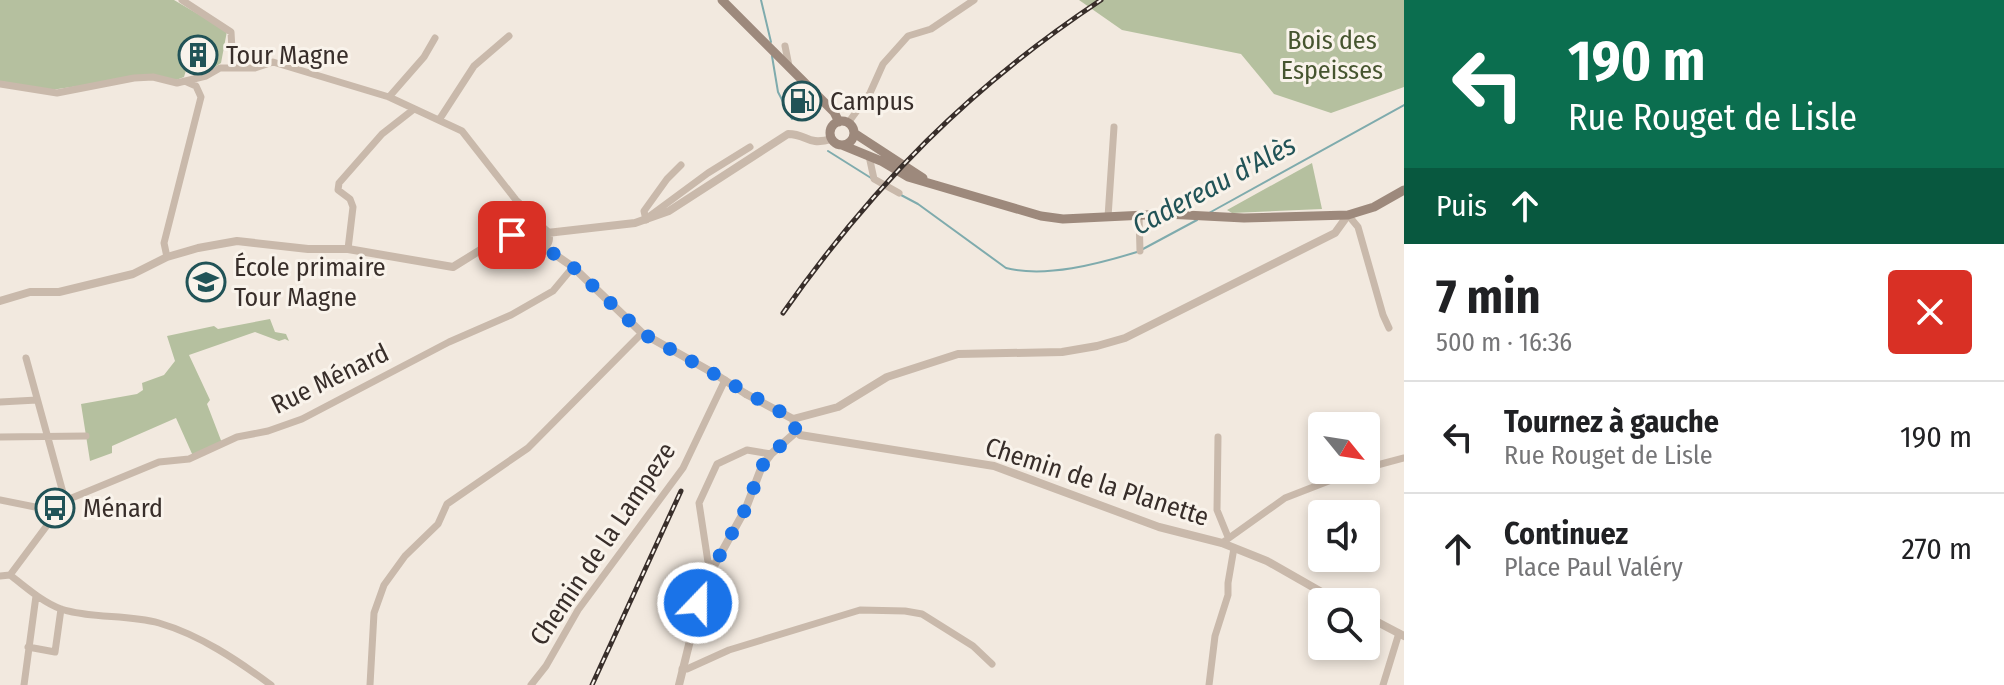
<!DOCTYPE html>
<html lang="fr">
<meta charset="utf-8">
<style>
body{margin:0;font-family:"Fira Sans Condensed",sans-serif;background:#f2f2f2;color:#202124;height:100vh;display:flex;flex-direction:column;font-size:30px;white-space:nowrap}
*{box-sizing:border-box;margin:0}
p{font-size:26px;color:#757577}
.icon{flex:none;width:44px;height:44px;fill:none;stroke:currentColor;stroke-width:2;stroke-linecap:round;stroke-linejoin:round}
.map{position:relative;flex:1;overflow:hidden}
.side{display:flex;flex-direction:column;background:#fff;width:600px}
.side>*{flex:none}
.banner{background:#0b6e4f;color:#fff;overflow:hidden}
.needle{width:52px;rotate:120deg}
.fabs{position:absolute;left:1308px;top:412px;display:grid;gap:16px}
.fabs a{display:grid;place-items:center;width:72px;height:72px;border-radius:8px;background:#fff;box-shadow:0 4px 12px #0003;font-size:40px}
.pin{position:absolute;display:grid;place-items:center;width:68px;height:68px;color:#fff;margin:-34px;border-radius:16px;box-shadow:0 4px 12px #0006}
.me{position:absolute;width:88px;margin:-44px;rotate:22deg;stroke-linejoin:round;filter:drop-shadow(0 0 6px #0008)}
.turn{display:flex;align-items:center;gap:28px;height:168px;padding:0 32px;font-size:36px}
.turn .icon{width:104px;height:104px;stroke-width:2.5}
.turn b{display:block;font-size:56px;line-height:68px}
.then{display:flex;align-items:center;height:76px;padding:0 32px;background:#0003;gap:16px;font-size:30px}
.round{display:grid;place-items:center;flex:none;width:84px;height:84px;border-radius:8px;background:#f2f2f2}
.headline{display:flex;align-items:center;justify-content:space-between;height:136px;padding:0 32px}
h1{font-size:48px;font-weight:700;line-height:60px}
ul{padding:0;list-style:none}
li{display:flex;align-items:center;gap:24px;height:112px;padding:0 32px;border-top:2px solid #e0e0e0}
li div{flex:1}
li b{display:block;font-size:30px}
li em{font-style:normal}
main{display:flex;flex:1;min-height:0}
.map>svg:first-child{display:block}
.green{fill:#b5c09f}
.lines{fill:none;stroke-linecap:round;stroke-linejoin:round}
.stream{stroke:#7fabad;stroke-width:2}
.minor{stroke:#c9b9ab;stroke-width:7}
.tertiary{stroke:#c9b9ab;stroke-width:8}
.secondary{stroke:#9d897c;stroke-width:9}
.rail-casing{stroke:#382e2a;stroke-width:5}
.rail{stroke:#f9f3eb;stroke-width:2;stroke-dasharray:6;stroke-linecap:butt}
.tertiary-bridge{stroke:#c9b9ab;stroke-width:8}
.route{stroke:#1a73e8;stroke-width:14;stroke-dasharray:0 25.2}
.labels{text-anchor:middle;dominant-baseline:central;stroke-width:6;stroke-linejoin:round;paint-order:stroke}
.park-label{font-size:26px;fill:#46552f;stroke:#f9f3eb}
.poi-label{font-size:26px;fill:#382e2a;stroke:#f9f3eb;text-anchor:start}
.street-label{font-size:26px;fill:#382e2a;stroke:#f9f3eb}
.water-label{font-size:28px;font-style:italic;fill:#215357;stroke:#f9f3eb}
</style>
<main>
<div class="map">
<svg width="1404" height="685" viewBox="0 0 1404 685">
<rect width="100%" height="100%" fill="#f2e9df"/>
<path class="green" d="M0,0H174L227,31L221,63L210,70L187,67L184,77L176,80L154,75L51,90L0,81Z
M1079,0H1404V87L1331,113L1274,94L1241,54L1122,30Z
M1312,163L1322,209L1232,213L1227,210Z
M270,319L275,332L286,334L289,341L285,339L279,341L255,332L189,355L210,400L207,404L222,443L193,456L176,418L112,446V453L90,461L81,404L137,394L143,390L142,383L164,375L175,361L167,336L214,326L218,329Z"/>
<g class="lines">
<path class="stream" d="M761,0L771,42
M772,56L778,92L792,119
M828,151L871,178
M901,195L918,204L1006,268C1046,278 1098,264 1137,252
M1209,213L1404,105
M1143,249L1197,220"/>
<path class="minor" d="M182,0L231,32L233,68
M785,46L789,66
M0,84L57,93L134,78L153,77L177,83L206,76L220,68H255L273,62L389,97L462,131L516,200L533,215L537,227
M389,97L424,57L435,38
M439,120L474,66L509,36
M848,123L870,93L883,64L908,36L931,29L974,0
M869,156L874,179L899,193
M1348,215L1358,227L1383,315L1389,328
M1139,216L1140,251
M1108,217L1114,127
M647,218L708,173L750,147
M646,220L644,211L667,179L681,165
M348,249L353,207L350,199L338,190L339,183L382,134L414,109
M167,257L164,243L201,97L196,86L187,82
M26,358L65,500
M0,402L37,400
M0,437L86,436
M1218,437L1217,510L1228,537
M1366,468L1404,458
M0,500L45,509L159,462L189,459L237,437L268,431L302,419L449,342L511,315L553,291L573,267
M1222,543L1285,498L1357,470
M713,565L708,562L699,503L717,464L747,450L771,454
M10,575L63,504
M0,576L10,575C26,587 42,602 61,609C92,619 127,614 159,623C200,635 237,660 271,685
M28,647L55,652L61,609
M682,669H687L729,650L860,610L905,611L922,614L973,646L992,664
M24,685L36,596
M370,685L374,613L384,585L405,556L438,524L447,504L528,448L642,333
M531,685L546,666L578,610L683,468L725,380
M1209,685L1215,636L1228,595V583L1234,548
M1383,685L1399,633"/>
<path class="tertiary" d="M527 238a11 11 0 1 1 22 0a11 11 0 1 1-22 0Z
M547,233L635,223L669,211L788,134C808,134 806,146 832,139
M544,247L573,267L642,333L715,374
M0,301L30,292H59L133,274L167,257L198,248L237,241L308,249H348L453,267L503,236L526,237
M746,394L793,419
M793,419L838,407L887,377L958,354L1062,352L1097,346L1125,338L1335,233L1348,215
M793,419L795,429L800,435L994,466L1159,527L1222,543L1267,561L1339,602
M1366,616L1404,636
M679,685L704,584L746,508L762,466L771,454L796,432"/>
<path class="secondary" d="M722,0L834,112L839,122
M830 133a12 12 0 1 1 24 0a12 12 0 1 1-24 0Z
M854,133L923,178
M842,145L881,161L908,177L1041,216L1063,219L1166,214L1244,218L1348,215L1374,207L1404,190"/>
<g class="rail-casing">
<path id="rail" d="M783,313C873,185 970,87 1101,0
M592,685L681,491"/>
</g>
<use href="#rail" class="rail"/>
<path class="tertiary-bridge" d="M715,374L746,394"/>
</g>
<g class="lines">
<path class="route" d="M512,235L526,237L532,248L544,247L573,267L642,333L793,419L796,432L771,454L762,466L746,508L704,584L698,603"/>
</g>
<defs>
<g id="building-ring" transform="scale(2)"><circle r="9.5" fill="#f9f3eb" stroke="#215357" stroke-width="1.5"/><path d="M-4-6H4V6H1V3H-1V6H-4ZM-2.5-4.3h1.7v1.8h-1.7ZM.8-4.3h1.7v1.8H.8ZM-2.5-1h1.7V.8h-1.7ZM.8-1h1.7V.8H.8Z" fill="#215357"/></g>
<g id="fuel-ring" transform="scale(2)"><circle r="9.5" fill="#f9f3eb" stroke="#215357" stroke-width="1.5"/><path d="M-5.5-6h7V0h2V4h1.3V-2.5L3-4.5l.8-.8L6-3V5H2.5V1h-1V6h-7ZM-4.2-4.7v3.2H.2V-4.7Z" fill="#215357"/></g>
<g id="school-ring" transform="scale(2)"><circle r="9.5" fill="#f9f3eb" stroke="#215357" stroke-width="1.5"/><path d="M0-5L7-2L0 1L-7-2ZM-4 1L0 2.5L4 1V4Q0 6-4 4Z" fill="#215357"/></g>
<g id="bus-ring" transform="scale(2)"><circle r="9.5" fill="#f9f3eb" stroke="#215357" stroke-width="1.5"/><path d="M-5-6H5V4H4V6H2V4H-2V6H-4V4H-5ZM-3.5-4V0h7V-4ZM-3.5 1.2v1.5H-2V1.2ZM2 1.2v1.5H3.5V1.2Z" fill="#215357"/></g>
</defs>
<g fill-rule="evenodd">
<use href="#building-ring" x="198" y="55"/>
<use href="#fuel-ring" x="802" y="101"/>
<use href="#school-ring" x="206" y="282"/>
<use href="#bus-ring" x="55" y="508"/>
</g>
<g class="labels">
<g class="park-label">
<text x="1332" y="40">Bois des<tspan x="1332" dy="30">Espeisses</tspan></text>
</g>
<g class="poi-label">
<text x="226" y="55">Tour Magne</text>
<text x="830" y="101">Campus</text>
<text x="234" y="267">École primaire<tspan x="234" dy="30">Tour Magne</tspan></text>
<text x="83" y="508">Ménard</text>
</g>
<g class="street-label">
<text transform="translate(330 379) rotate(-26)">Rue Ménard</text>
<text transform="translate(1097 482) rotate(18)">Chemin de la Planette</text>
<text transform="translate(603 544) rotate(-56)">Chemin de la Lampeze</text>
</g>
<g class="water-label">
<text transform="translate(1214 185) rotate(-28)">Cadereau d'Alès</text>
</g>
</g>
</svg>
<div class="fabs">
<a><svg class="needle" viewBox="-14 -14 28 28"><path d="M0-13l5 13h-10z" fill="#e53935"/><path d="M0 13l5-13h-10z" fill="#757577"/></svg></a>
<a><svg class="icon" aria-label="sound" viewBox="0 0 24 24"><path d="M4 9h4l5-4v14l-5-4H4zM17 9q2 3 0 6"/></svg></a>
<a><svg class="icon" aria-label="search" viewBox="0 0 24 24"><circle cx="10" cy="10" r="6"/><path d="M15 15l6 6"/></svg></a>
</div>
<div class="pin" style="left:512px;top:235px;background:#d93025"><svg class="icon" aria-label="arrive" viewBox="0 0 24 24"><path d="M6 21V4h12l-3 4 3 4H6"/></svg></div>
<svg class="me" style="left:698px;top:603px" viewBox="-20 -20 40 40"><circle r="17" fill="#1a73e8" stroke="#fff" stroke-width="3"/><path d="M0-11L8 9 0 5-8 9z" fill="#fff"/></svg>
</div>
<section class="side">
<div class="banner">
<div class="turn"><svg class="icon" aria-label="left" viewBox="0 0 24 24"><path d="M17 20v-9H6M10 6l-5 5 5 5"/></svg><div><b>190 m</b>Rue Rouget de Lisle</div></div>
<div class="then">Puis<svg class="icon" aria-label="ahead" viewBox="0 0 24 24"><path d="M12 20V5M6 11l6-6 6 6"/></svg></div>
</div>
<div class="headline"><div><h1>7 min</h1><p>500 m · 16:36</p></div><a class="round" style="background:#d93025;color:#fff"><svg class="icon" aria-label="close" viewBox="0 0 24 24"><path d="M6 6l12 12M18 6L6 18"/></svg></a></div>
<ul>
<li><svg class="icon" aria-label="left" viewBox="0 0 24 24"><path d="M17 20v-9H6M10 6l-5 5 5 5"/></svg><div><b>Tournez à gauche</b><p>Rue Rouget de Lisle</p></div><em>190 m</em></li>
<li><svg class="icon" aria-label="ahead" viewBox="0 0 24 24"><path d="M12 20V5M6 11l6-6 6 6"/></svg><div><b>Continuez</b><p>Place Paul Valéry</p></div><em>270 m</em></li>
</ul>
</section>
</main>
